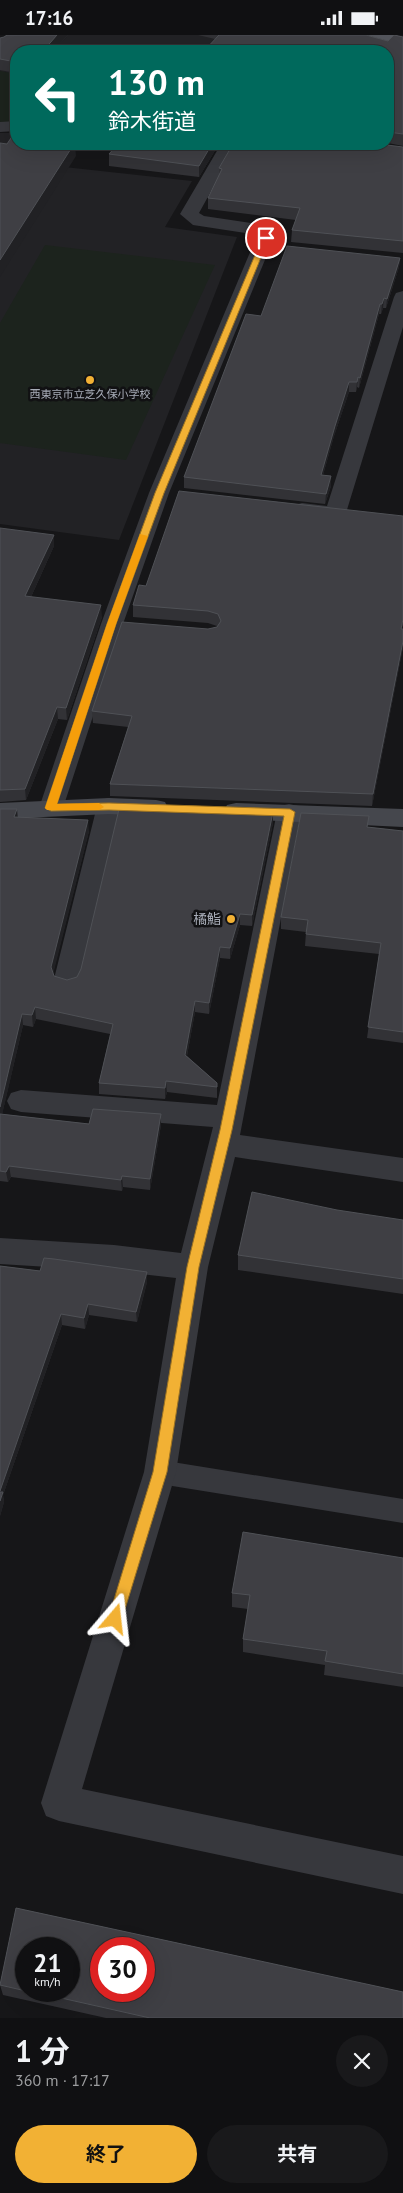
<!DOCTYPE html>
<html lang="ja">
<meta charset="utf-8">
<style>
body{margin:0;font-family:"PT Sans","Noto Sans JP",sans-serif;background:#19191b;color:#f1f3f6;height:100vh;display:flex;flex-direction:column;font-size:19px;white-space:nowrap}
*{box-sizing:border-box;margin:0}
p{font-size:16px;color:#9c9d9f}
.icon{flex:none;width:28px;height:28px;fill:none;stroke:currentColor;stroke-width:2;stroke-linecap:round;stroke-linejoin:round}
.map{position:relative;height:1983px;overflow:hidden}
.panel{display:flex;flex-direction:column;background:#101012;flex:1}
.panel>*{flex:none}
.hud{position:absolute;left:10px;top:10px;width:384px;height:105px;border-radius:20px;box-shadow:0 5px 20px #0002,0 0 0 1px #303032;background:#00695c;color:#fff;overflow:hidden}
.speed{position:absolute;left:15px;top:1902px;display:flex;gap:10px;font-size:25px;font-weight:700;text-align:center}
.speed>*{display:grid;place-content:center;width:65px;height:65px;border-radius:50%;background:#101012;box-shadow:0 5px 20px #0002,0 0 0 1px #303032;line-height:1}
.speed small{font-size:12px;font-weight:400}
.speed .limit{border:8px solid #d22;background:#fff;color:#111}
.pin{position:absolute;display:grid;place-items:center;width:42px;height:42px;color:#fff;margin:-21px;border:2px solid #fff;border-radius:50%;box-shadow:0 1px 5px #0007}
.me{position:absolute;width:55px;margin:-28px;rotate:17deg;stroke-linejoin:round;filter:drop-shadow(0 0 4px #0008)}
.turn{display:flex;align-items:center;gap:18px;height:105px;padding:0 15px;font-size:22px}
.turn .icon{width:65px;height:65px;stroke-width:2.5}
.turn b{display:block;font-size:35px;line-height:42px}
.round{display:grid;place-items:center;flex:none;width:52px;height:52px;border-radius:26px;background:#19191b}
.head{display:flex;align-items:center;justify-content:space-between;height:85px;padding:0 15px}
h1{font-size:30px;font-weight:700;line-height:38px}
.primary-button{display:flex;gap:10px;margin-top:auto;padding:10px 15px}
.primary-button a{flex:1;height:58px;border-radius:30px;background:#f2b134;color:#111;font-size:20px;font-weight:700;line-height:58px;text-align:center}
.primary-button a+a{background:#19191b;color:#f1f3f6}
.status{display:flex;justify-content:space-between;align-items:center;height:35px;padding:0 25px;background:#101012;direction:ltr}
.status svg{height:14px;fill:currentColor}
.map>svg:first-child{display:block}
.built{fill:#222225}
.green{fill:#1c231d}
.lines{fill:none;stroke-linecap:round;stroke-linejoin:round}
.lane{fill:#37383d;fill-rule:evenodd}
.street{fill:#37383d;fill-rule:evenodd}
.secondary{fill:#45474d;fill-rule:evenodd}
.primary{fill:#53555c;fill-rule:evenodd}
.wall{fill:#323236;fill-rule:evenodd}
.shaded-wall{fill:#212124}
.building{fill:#3f3f44;stroke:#4f5156;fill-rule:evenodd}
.route{fill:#f2b134;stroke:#9d7322}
.slow{fill:#f59e0b}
.poi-dot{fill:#f2b134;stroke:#111113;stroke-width:2}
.labels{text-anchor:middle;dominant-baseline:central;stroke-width:5;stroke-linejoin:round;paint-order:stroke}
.far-poi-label{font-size:11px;fill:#a8adb8;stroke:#111113}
.poi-label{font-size:14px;fill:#a8adb8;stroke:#111113;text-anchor:end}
</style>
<div class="status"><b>17:16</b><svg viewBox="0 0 49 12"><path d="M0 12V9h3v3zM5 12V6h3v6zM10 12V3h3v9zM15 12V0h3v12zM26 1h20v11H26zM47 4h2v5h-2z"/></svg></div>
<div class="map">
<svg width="403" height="1983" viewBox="0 0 403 1983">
<rect width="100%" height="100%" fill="#161618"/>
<path class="built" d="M18,0H226L210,16H16V88L0,89V16Z
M0,98H16V109L37,129L192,146L165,192L237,202L119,505L0,489Z"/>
<path class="green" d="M0,36L16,39V87H0Z
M45,210L215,230L126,425L0,408V288Z"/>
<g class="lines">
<path class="lane" d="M160,1425L403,1464V1488L160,1449L151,1445L147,1437L151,1429Z"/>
<path class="street" d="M16,86V96L0,97V87Z
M221,109H237L199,178L204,181L264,190L274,203L169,458L123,589L63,773L60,779L51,781L42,779L39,773L101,589L149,458L256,203L252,199L193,190L180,179Z
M403,256V292L346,478L343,483L335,484L295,478L291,474L295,470L302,468L327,471L394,262L396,258Z
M109,763L118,765L121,771L80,944L77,951L67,954L57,951L54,944L97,771L100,765Z
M289,769L298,771L301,777L240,1100L403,1123V1147L235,1122L208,1232L176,1437L82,1754L403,1821V1859L59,1786L46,1781L41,1768L144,1437L176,1243L114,1236L0,1229V1203L114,1210L181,1218L213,1092L21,1077L11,1074L7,1066L11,1058L21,1055L217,1070L277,777L280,771Z"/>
<path class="secondary" d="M109,763L156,765L165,767L168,773L165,779L156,781L109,779L0,784V768Z
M236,768L403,774V792L236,784L227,782L224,776L227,770Z"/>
<path class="primary" d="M368,0H394L403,2V12L371,3Z"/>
</g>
<path class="wall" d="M7,0H68L53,16H16V38L0,35V3L4,2Z
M198,0H366L388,6L403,2V111L388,108V16L215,4Z
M219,109L199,142L109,131V119Z
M403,112V218L291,207L292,195L296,185L208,174V163L219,140V133Z
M400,223L399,232L386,273H383L381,279H379L359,353L357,352L356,357H349L334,401L323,440L331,451L325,469L184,453V442L261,281Z
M403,481V590L402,594H403V612L372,771L110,761V749L128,692L93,688L92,676L208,594L217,592V591L208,588L133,582V570L146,551Z
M0,493L54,511L31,562L102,582L67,685L58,684L26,765L0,767Z
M0,774L18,782L89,796L53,938L54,941L67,945L77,942L273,777V788L252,891L240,890L230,924L220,923L209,979L195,977L187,1021L217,1048V1063L167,1057L165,1064L99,1059V1048L110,999L36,984L33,992L23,990L2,1079L89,1089L161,1090L150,1155L123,1152L122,1156L11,1142L8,1147L0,1146Z
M368,792L403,796V1008L367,1003L379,919L305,911L306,897L281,894V882Z
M403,1185V1259L238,1235V1220Z
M0,1231L40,1236L147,1247L137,1287L89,1280L85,1294L62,1290L3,1460L4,1467L0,1481Z
M403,1523V1652L324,1640L325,1630L243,1617V1604L248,1574L232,1572V1558Z
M16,1873L403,1957V1983H106L3,1960L0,1950ZM26,1914H69V1956H26ZM101,1914H144V1956H101Z"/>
<path class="shaded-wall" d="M57,0H68L53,16H43Z
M74,109H75L76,121L0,242V225Z
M212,109H219L199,142V131Z
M400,223L399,232L386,273L387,264Z
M384,263L383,273L381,279L382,269Z
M380,269L379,279L359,353L360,343Z
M358,342L357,352L356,357L357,347Z
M349,347V357L334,401L320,450L321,440L335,391Z
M331,441V451L325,469L326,459Z
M54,500V511L26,573L25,561Z
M101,570L102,582L67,685L66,673Z
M403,606V612L372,771L373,759Z
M57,672L58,684L26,765L25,754Z
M17,774L18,785L14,782Z
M273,777V788L252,891V880Z
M88,785L89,796L52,944L51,932Z
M240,879V890L230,924V913Z
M220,912V923L209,979V968Z
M195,966V977L185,1031V1020Z
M35,972L36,984L33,992L32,980Z
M22,979L23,990L0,1089V1072Z
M166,1046L167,1057L165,1064V1053Z
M161,1079V1090L150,1155V1144Z
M9,1131L11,1142L8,1147L6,1137Z
M122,1141L123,1152L122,1156L121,1145Z
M147,1237V1247L137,1287L136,1277Z
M88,1269L89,1280L85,1294L84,1283Z
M61,1279L62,1290L3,1460L4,1467L0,1481V1456Z"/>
<path class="building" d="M7,0H57L43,16H16V27L0,24V3L4,2Z
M219,0H366L388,6L394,0L403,2V99L388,97V16H204Z
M13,100H16V109H74L0,225V108L7,109Z
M118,109H212L199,131L109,119Z
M233,109H379L403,112V206L292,195L300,173L208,163L222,134L219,133Z
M287,211L400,223L387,264L384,263L382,269H380L360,343L358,342L357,347H349L335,391L321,440L331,441L326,459L184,442L246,279L261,281Z
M179,456L403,481V584L401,594H403V606L373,759L110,749L132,681L92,676L122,587L208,594L217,592L221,586L218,579L208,576L133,570L139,550L146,551Z
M0,493L54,500L25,561L101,570L66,673L57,672L25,754L0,755Z
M120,770L273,777L252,880L240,879L230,913L220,912L209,968L195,966L185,1020L217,1048V1052L166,1046L165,1053L99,1048L113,989L35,972L32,980L22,979L0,1072V774H17L14,782L88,785L51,932L54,941L67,945L77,942L81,934Z
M301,778L369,781L367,792L403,796V997L368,992L381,908L306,899L308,885L281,882Z
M93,1074L161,1079L150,1144L122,1141L121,1145L9,1131L6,1137L0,1136V1079L89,1089Z
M252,1157L337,1175L403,1185V1244L238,1220Z
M44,1223L54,1224L147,1237L136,1277L88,1269L84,1283L61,1279L0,1456V1231L40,1236Z
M0,1457H3L0,1466Z
M243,1497L403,1523V1639L325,1626L327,1616L243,1604L250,1560L232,1558Z
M16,1873L403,1957V1983H150L30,1956H69V1914H26V1956L0,1950ZM101,1914H144V1956H101Z"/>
<path class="route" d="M263,201L269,203L164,458L116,589L57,769L109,768L290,774L295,777L232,1095L199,1232L167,1437L122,1584L120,1589L115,1591L110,1589L108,1584L153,1437L187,1232L220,1095L284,781L109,775L51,776L45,773L107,589L155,458Z"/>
<path class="slow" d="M140,499L148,501L116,589L57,769L99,768L104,772L99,775H47L45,773L107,589Z"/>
<g class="poi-dot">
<circle cx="90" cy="345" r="5"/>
<circle cx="231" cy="884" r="5"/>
</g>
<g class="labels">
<g class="far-poi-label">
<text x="90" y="359">西東京市立芝久保小学校</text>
</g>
<g class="poi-label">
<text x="221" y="884">橘鮨</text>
</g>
</g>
</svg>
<div class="speed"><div>21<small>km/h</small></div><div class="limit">30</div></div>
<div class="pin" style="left:266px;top:203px;background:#d93025"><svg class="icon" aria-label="arrive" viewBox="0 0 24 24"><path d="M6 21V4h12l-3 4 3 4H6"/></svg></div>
<svg class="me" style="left:115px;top:1584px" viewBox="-20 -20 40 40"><path d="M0-17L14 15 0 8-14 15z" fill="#f2b134" stroke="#fff" stroke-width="4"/></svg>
<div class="hud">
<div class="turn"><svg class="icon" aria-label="left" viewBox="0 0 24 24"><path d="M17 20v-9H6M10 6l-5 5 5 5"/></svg><div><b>130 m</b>鈴木街道</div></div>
</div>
</div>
<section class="panel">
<div class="head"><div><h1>1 分</h1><p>360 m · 17:17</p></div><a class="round"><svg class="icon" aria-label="close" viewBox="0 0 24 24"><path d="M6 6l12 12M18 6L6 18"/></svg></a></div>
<div class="primary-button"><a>終了</a><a>共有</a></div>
</section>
